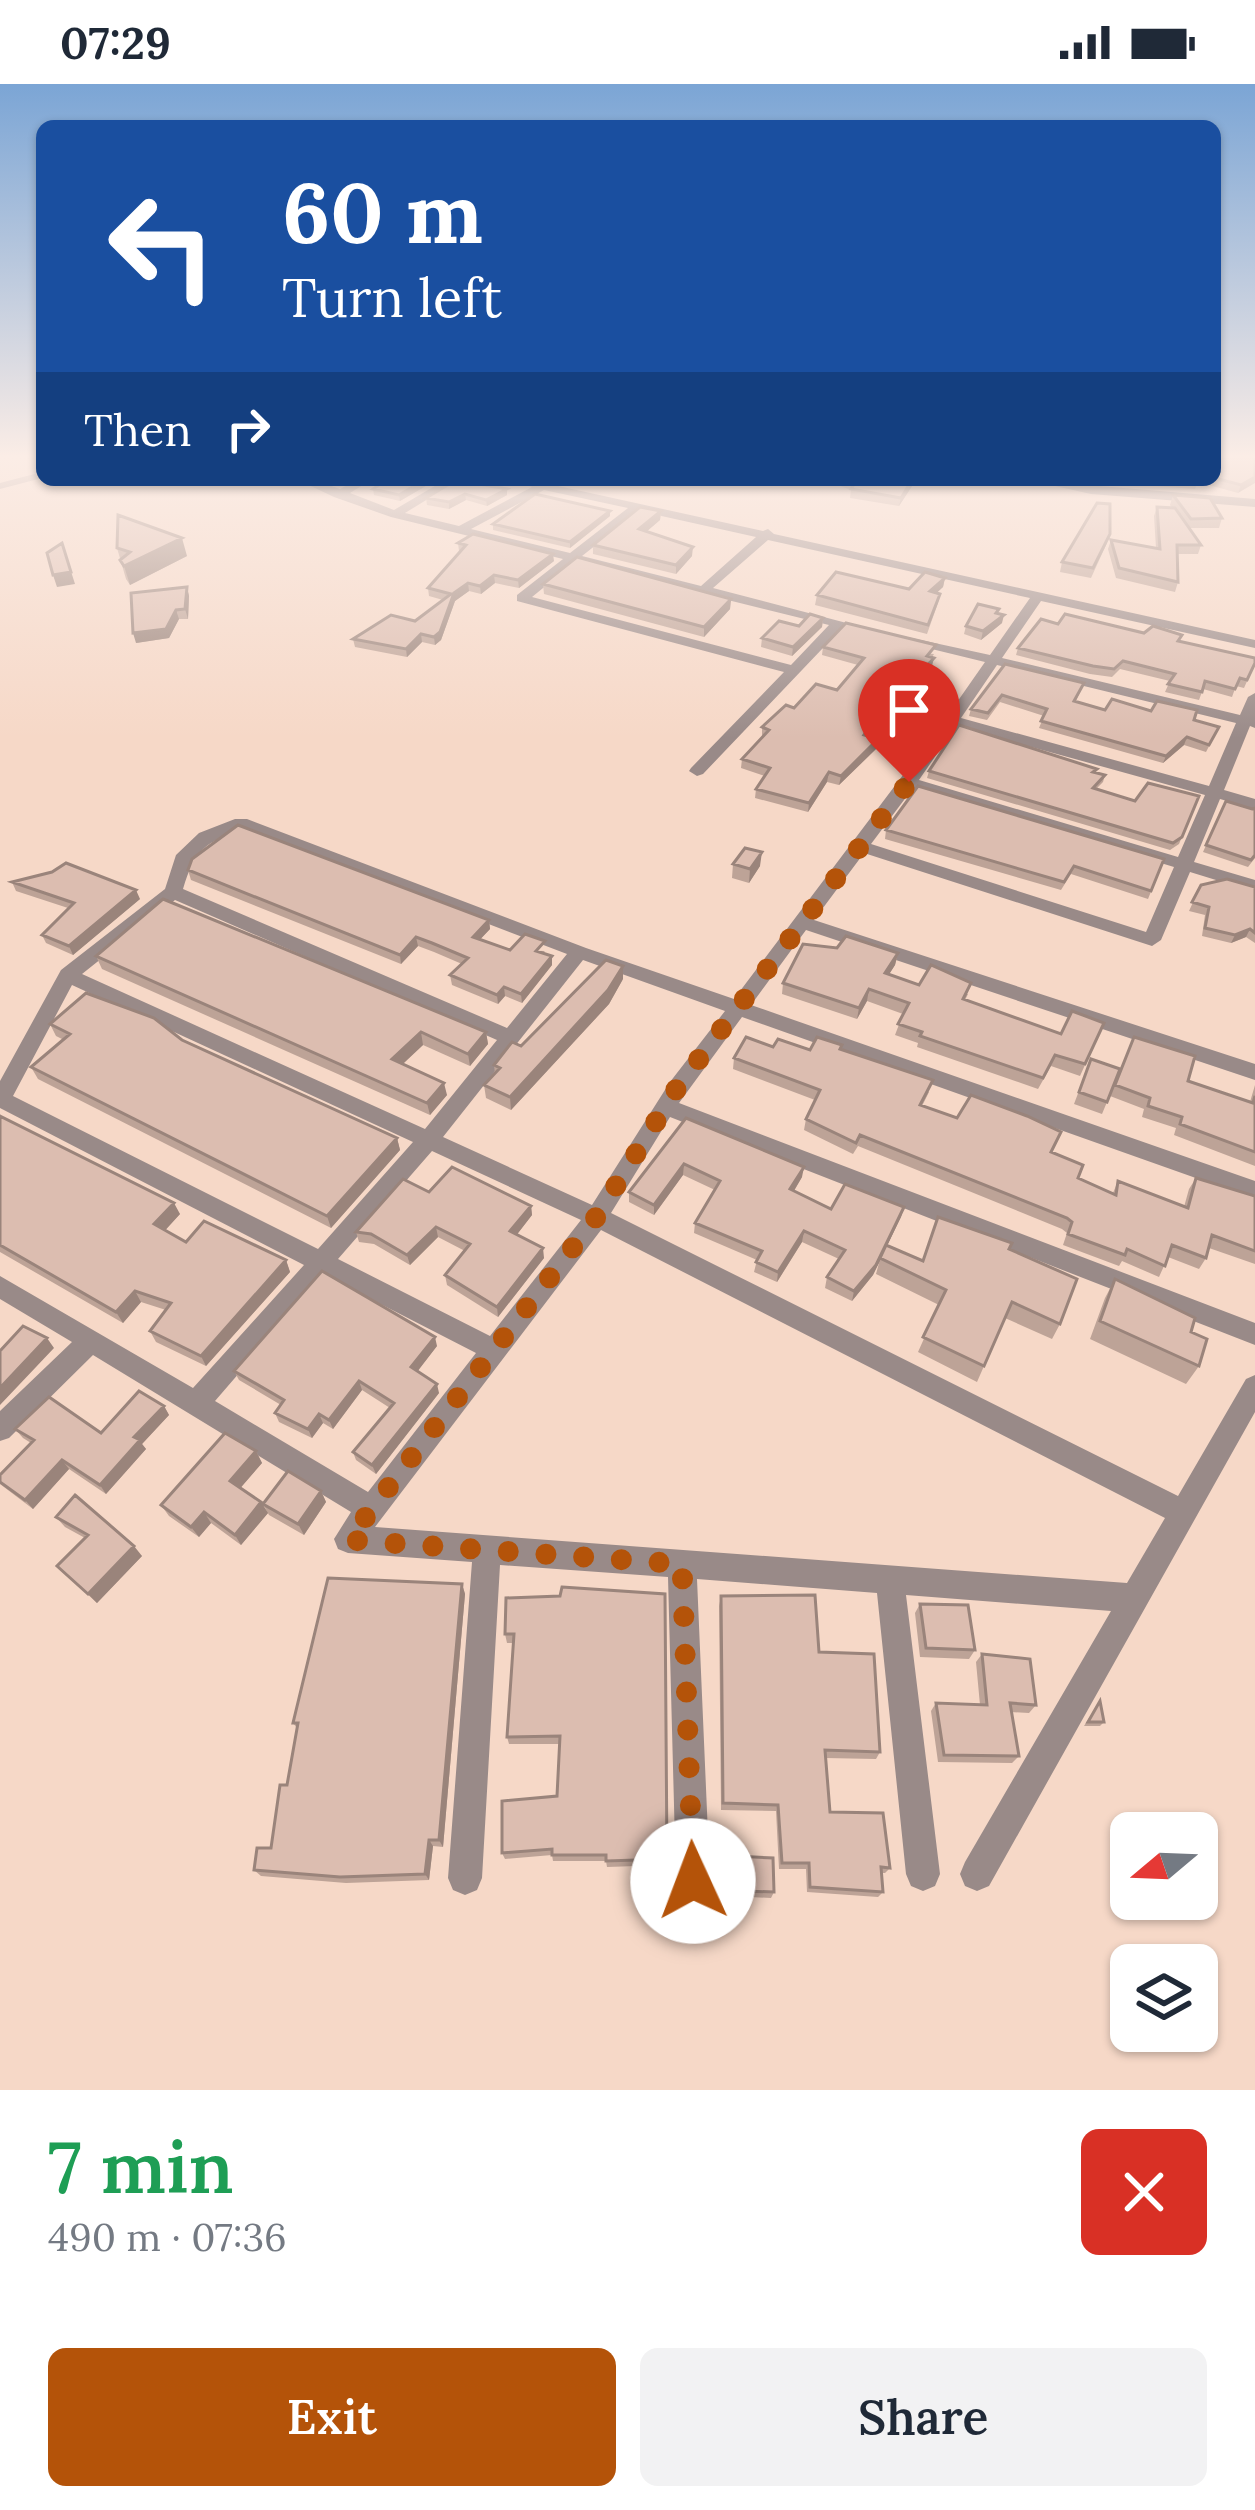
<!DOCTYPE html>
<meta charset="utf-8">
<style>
body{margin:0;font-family:Lora,serif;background:#f2f2f3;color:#1f2937;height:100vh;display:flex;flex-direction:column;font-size:45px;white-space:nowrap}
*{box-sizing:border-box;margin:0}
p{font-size:39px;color:#747a83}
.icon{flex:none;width:66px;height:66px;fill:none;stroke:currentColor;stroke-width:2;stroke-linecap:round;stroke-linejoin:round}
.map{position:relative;height:2006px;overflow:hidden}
.panel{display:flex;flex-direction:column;background:#fff;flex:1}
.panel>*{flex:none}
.guide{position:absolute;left:36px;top:36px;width:1185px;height:366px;border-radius:18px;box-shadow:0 3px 9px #0004;background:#1a4fa0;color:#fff;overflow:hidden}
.needle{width:78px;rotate:251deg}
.buttons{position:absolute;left:1110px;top:1728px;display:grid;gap:24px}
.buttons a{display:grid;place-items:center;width:108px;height:108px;border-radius:18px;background:#fff;box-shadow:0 3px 9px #0004;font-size:60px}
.pin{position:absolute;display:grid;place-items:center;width:102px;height:102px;color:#fff;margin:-123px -51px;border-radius:50% 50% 50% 0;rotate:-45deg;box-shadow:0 0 12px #0007}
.pin .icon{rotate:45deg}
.me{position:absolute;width:132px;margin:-66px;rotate:358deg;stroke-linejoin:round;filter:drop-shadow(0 0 9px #0008)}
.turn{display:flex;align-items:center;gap:42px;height:252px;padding:0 48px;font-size:54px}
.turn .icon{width:156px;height:156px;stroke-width:2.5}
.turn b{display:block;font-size:84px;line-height:102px}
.then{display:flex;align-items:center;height:114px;padding:0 48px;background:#0003;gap:24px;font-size:45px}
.round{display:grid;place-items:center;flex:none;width:126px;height:126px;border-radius:18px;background:#f2f2f3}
.summary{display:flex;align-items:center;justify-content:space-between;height:204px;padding:0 48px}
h1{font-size:72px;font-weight:600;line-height:90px;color:#1e9e55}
.cta{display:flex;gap:24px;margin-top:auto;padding:24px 48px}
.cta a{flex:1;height:138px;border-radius:18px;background:#b45309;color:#fff;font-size:48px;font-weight:600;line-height:138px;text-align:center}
.cta a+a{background:#f2f2f3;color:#1f2937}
.status{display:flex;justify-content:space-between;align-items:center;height:84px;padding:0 60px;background:#fff;direction:ltr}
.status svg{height:33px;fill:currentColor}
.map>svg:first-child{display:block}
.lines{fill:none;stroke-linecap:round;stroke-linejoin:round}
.minor{fill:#998a88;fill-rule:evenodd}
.wall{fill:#bda397}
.shaded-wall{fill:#9a847b}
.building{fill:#dcbdb0;stroke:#9a847b;stroke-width:3}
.route{stroke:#b45309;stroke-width:21;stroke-dasharray:0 37.8}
</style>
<div class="status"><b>07:29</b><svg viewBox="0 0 49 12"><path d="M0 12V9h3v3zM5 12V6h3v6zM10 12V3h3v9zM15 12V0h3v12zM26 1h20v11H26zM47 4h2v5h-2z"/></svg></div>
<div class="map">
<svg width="1255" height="2006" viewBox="0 0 1255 2006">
<rect width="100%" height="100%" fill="#f6d8c7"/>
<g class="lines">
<path class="minor" d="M42,388V394L0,405V399Z
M298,396H314L340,405L357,396H371L350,409L394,426L445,396H459L405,429L459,442L532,403L510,396H531L763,447L768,445L774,450L1255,556V564L1041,517L1002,574L1240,631L1248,613L1255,609V644L1250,642L1224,706L1255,715V725L1220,715L1194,778L1255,796V808L1190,788L1161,856L1152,862L864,769L814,836L1255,980V996L806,846L751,921L1255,1097V1115L742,933L679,1019L1255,1239V1261L670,1033L611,1129L1178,1412L1246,1295L1255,1291V1328L989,1802L977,1807L965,1802L960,1790L965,1778L1111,1527L906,1511L940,1790L935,1802L923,1807L911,1802L906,1790L877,1509L697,1495L710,1797L705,1809L693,1814L681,1809L676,1797L668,1493L500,1481L482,1794L477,1806L465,1811L453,1806L448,1794L472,1478L348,1469L338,1465L334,1455L351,1428L93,1271L9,1354L0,1357V1327L72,1258L0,1215V1192L193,1304L304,1181L0,1024V997L61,886L165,805L176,771L199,749L235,735H247L586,864L734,915L943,638L944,632L948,631L985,578L907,559V553L990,571L1030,514L768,456L713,504L877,547L870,551L842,544L703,690L697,692L689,687L691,684L784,588L517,517V511L563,475L391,433L334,413ZM544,406L628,424L570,469L471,445ZM639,427L756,453L701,502L582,472ZM575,478L829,541L791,581L532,513ZM997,581L1236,639L1209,702L961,634ZM956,642L1205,711L1178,773L919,696ZM913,704L1174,783L1146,848L871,760ZM241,745L567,870L507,944L183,805C195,766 203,760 241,745ZM175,816L497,956L425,1045L82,890ZM583,876L725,927L670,998L592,1121L443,1053ZM72,901L413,1058L318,1165L13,1012ZM432,1067L581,1136L490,1252L338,1175ZM601,1146L1165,1434L1127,1499L375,1443ZM324,1191L476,1269L368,1408L215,1317Z
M1028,396L1255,415V423L1091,410Z"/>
</g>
<path class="wall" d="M1215,373H1255L1238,409L1198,398L1195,405L1155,402L1150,396H1215Z
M372,396H436L400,417L374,411L373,405L378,401L373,400Z
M456,396H500V401L496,403L507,411L487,422L466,416L449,425L427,421L426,414Z
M674,396H749L748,402Z
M824,396H916L899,422L850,414L851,406Z
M1173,411L1222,434L1219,444H1190L1201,461L1198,470H1177L1178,498L1175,508L1116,494L1108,465L1111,456L1156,464L1154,432L1157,423L1172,424L1170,421Z
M661,427L660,436L647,447L692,472L676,490L593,470V461Z
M610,432L570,464L493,446V440Z
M458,459L554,477L519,504L495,499L481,510L469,507L455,517L441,556L435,561L422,558L407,573L355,563L353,555L415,537L443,516L429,512L428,504L461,467H459Z
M1107,459L1091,494L1060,488L1062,478Z
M117,464L187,472L130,501L126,495Z
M945,494L943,503L936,509L940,510L938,519L927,550L815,521L817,511L909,505Z
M543,500L731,515L730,525L704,553L544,510Z
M187,503L189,512L188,535H179L169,554L136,559Z
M998,529L1002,539L981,556L964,550L966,542Z
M823,534L822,543L792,572L761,563L762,554Z
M1058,540L1178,557L1255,579L1244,604L1236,602L1232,613L1203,605L1199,616L1165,608L1170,597L1120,585L1112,593L1090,590L1016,571L1018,564Z
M823,563L934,570L932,573V582L899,618L894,617L868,652L878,655L877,664L839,701L827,698L808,728L755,714L756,705L765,692L741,684L742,675L762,653V643L794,624L837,606L858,581L822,571Z
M1005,580L1084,599L1076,617L1105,626L1151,627L1219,643L1206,668L1184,661L1163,679L1039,644L1044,632L1000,618L987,636L969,632L971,625Z
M1097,685L1096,688L1105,691L1103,698L1096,705L1135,717L1199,712L1179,760L1170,766L927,694L929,687Z
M1226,717L1252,725L1255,774L1248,783L1203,768Z
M886,746L1164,775L1148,815L1071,790L1061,806L885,755Z
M733,780L760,782L749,799L732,794Z
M188,786L489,836L490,845L480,855L510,866L545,867L543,869L552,881L522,919L505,912L498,920L452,901L450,891L462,880L434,868L418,862L401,880L191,796Z
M52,788L140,815L73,871L46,859L42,851L68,824L16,807L12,798Z
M1201,801L1255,803V859L1246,853L1231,859L1202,852L1205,831L1189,827Z
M837,864L898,869L895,881L889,890L919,901L968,910L965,916L1061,950L1104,939L1080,992L1051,982L1038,1005L917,963L918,959L895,951L903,930L867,917L857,935L782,910L783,899Z
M96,872L486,948L488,960L470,982L423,961L403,980L447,1011L430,1031L102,885Z
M623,895L609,920L511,1026L486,1014L484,1001L495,990L494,981Z
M50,940L182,956L397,1054L400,1066L331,1144L38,995L31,983L64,956L56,952Z
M1134,953L1188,997L1250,1018L1255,1001V1082L1174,1051L1176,1044L1142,1033L1144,1025L1110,1012Z
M773,963L810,966H841L929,1008L922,1022L1052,1069L1078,1094L1113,1109L1118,1097L1184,1123L1189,1105L1196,1094L1255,1112V1180L1209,1164L1206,1174L1199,1185L1168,1173L1159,1193L1122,1177L1119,1182L1063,1161L1067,1149L1062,1145L858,1062L853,1070L804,1046L806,1035L815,1016L733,985L734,974Z
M1091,975L1107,1018L1102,1030L1074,1020Z
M0,1032L180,1130L165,1146L186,1158L286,1176L290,1188L206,1282L156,1258L150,1247L166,1226L141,1218L123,1239L0,1168Z
M686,1034L802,1093L794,1107L831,1125L904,1123L887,1162L923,1177L1009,1165L1060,1240L1052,1255L1005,1234L977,1298L918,1268L939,1221L876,1190L879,1179L873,1191L852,1217L825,1204L827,1193L839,1175L802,1158L777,1198L754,1188L757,1176L694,1149L695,1139L715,1106L683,1091L654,1131L629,1118V1108Z
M429,1108L531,1122L532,1131L517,1150L544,1174L498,1233L447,1201L445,1191L465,1167L438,1153L410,1181L374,1160L359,1158L356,1148Z
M1115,1195L1191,1248L1199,1282L1186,1300L1090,1255L1105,1214Z
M437,1262L417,1287L439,1309L376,1390L356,1376L353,1368L390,1324L362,1306L333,1345L323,1339L312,1354L279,1338L275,1329L281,1321L239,1296L234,1287Z
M164,1322L169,1331L142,1360L146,1365L106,1410L69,1385L33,1425L0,1400V1391L31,1359L23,1354L15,1345L101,1349Z
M256,1367L262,1379L240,1404L261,1418L268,1429L241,1461L211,1439L199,1453L169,1432L161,1421Z
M321,1407L326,1418L304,1451L269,1431L263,1420Z
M56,1433L142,1472L97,1519L57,1482L85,1454L65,1443Z
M462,1500L465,1510L443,1763L433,1762L429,1796L346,1799L261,1792L254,1786L271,1764L287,1701L297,1644L293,1639Z
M721,1512L819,1568L880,1668L876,1675L825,1674L830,1728L890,1784L885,1789H881L883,1808L878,1813L807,1808L806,1785H779L776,1727L721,1726L719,1522Z
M506,1514L667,1775L666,1781L607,1783L606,1777H553L552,1771L505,1775L502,1769L557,1712L560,1660H509L507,1653L513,1559H507L505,1550Z
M920,1520L975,1566L969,1575L920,1573L915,1529Z
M982,1570L1036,1621L1029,1629L1011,1628L1019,1672L1012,1679L938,1678L931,1627L936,1619L980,1621L976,1578Z
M1100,1617L1104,1638L1100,1642H1084Z
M716,1771L774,1808L771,1814L714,1811V1777Z"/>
<path class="shaded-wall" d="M1255,393V399L1238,409L1241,401Z
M424,396H436L400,417L399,411Z
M912,396H916L899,422L901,414Z
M507,405V411L487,422L486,416Z
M465,410L466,416L449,425V418Z
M610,427V432L570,464V458Z
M661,427L660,436L639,454V445Z
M182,454L187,472L130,501L124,482Z
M62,459L75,500L57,503L53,491Z
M693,463L692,472L676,490V481Z
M553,470L554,477L519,504L518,496Z
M494,491L495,499L481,510L480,502Z
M945,494L943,503L928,517L930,507Z
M468,499L469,507L455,517L441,556L435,561L434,553L454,509Z
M187,503L189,512L188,535L185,525Z
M731,515L730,525L704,553V543Z
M176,526L179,535L169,554L136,559L133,549Z
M1004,531L1002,539L981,556L983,547Z
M823,534L822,543L792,572L793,563Z
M421,550L422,558L407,573L406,565Z
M934,574L932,582L899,618L901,609Z
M895,608L894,617L862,660L864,651Z
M1187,653L1184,661L1163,679L1166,672Z
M878,655L877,664L839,701L841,692Z
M829,688L827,698L808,728L809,719Z
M762,768L760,782L749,799L750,785Z
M136,806L140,815L73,871L69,862Z
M489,836L490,845L474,862L473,853Z
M1250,845L1246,853L1231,859L1235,851Z
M416,853L418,862L401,880L400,871Z
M898,869L895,881L883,900L885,889Z
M552,872V881L522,919L521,910Z
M623,882V895L609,920L511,1026L510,1013Z
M504,903L505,912L498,920L497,911Z
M869,905L867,917L857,935L859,924Z
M421,948L423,961L395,987L392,975Z
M486,948L488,960L470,982L468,970Z
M444,999L447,1011L430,1031L427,1019Z
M397,1054L400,1066L331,1144L327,1132Z
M684,1080L683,1091L654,1131V1121Z
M804,1083L802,1093L789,1115L790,1105Z
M174,1119L180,1130L160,1152L154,1140Z
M531,1122L532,1131L512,1157L510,1147Z
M904,1123L901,1133L873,1191L852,1217L854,1207Z
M436,1143L438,1153L410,1181L407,1171Z
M804,1147L802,1158L777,1198L778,1188Z
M543,1164L544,1174L498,1233L497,1223Z
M286,1176L290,1188L206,1282L201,1272Z
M135,1207L141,1218L123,1239L116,1228Z
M435,1253L437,1262L414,1292L411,1283Z
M47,1254L54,1264L0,1321V1304Z
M359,1297L362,1306L333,1345L329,1336Z
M437,1300L439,1309L376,1390L372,1381Z
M164,1322L169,1331L142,1360L146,1365L106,1410L100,1401L134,1353Z
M319,1330L323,1339L312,1354L308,1345Z
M256,1367L262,1379L237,1408L230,1397Z
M62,1376L69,1385L33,1425L25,1416Z
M321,1407L326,1418L304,1451L298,1440Z
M261,1418L268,1429L241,1461L235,1451Z
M204,1428L211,1439L199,1453L191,1443Z
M134,1462L142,1472L97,1519L88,1510Z
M462,1500L465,1510L443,1763L439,1756Z
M429,1756L433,1762L429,1796L425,1790Z"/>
<path class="building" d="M1215,373H1255V393L1241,401L1215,394Z
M381,396H424L399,411L373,405L385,397Z
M456,396H495L485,401L507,405L486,416L465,410L449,418L426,414Z
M847,396H912L901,414L851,405L855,399Z
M535,410L610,427L570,458L493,440Z
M1173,411L1210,414L1222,434L1191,435Z
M1097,419L1110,420V450L1093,484L1062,478Z
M640,423L661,427L639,445L693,463L676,481L593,461Z
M1157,423L1175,424L1201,461H1177L1178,498L1119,484L1111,456L1160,465Z
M118,431L182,454L124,482L120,476L130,468L117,464Z
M473,450L553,470L518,496L494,491L480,502L468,499L454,509L440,548L434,553L421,550L406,565L353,555L391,531L415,537L451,510L428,504L466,461L458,459Z
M62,459L71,488L53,491L47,469Z
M577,473L731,515L704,543L543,500Z
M836,488L909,505L925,488L945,494L930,507L940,510L928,541L817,511Z
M187,503L185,525L176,526L166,545L133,549L131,509Z
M978,520L999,525L996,529L1004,531L983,547L966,542Z
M810,530L823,534L793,563L762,554L779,537L799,542Z
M1065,530L1144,549L1153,542L1182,551L1178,557L1255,574V579L1247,596L1240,594L1235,605L1205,597L1202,608L1168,600L1175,590L1123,577L1114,585L1093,582L1018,564L1041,535L1058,540Z
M846,539L936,561L927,572L934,574L901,609L895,608L864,651L878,655L841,692L829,688L809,719L756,705L770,684L742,675L769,646L762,643L786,621L794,624L816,600L837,606L864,574L823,563Z
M1005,580L1084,599L1074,617L1105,626L1112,615L1151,627L1157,617L1197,626L1194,636L1219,643L1209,661L1187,653L1166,672L1041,637L1047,625L1002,611L988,629L971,625Z
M959,641L1097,685L1093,688L1105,691L1093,704L1135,717L1148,699L1199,712L1182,753L1173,759L929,687Z
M918,702L1164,775L1151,807L1074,782L1064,798L886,746Z
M1226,717L1252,725L1255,724V771L1251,776L1206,761Z
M238,741L489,836L473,853L510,866L525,850L545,857L536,867L552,872L521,910L504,903L497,911L450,891L468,874L432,859L416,853L400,871L188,786L192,775Z
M745,764L762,768L750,785L733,780Z
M66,779L136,806L69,862L42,851L74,819L12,798L52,788Z
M1227,795L1255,803V849L1250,845L1235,851L1205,844L1209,823L1192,818L1201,801Z
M163,815L486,948L468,970L421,948L392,975L444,999L427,1019L96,872Z
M846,852L898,869L885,889L919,901L931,881L971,899L963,915L1061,950L1072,927L1104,939L1085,980L1055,971L1043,994L920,952L922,948L898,940L909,919L869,905L859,924L783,899L803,860L837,864Z
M606,876L623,882L608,906L510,1013L484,1001L500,984L494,981L512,958L521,962Z
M86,909L154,934L182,956L397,1054L327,1132L31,983L70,950L50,940Z
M746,953L773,963L778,955L810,966L817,953L842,961L840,965L933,996L920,1021L957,1034L971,1011L1027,1032L1061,1048L1051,1068L1083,1081L1078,1094L1116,1111L1118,1097L1188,1124L1196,1094L1255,1112V1167L1212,1151L1206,1174L1172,1161L1165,1182L1127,1165L1125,1171L1068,1150L1072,1138L1067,1134L860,1051L856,1059L806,1035L820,1006L734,974Z
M1134,953L1195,972L1188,997L1253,1019L1255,1012V1068L1180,1040L1182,1033L1148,1022L1150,1014L1115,1001Z
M1091,975L1120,985L1107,1018L1079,1008Z
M0,1032L174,1119L154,1140L186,1158L204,1137L286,1176L201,1272L150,1247L171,1219L135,1207L116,1228L0,1161Z
M686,1034L804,1083L790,1105L831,1125L845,1100L904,1123L876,1181L854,1207L827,1193L845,1166L804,1147L778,1188L756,1178L762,1167L695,1139L720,1097L684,1080L654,1121L629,1108Z
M452,1083L531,1122L510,1147L543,1164L497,1223L445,1191L470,1160L436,1143L407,1171L371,1150L356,1148L403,1095L429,1108Z
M938,1133L1012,1159L1009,1165L1077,1195L1060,1240L1012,1218L984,1282L923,1253L946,1206L880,1174L886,1161L923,1177Z
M322,1187L435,1253L411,1283L437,1300L372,1381L353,1368L394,1319L359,1297L329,1336L319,1330L308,1345L275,1329L284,1316L234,1287Z
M1115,1195L1195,1234L1191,1248L1207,1255L1199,1282L1100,1237Z
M23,1242L47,1254L0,1304V1267Z
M139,1307L164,1322L134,1353L140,1356L100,1401L62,1376L25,1416L0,1398V1391L34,1356L15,1345L49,1313L101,1349Z
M225,1349L256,1367L230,1397L261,1418L235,1451L204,1428L191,1443L161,1421Z
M288,1387L321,1407L298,1440L263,1420Z
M75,1411L134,1462L88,1510L57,1482L88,1451L56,1433Z
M328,1494L462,1500L439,1756H429L425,1790L340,1793L254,1786L257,1764H271L280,1701H287L298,1639H293Z
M562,1503L665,1510L667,1775L606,1777V1771H552V1765L502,1769V1717L557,1712L560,1652L507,1653L514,1550H505L506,1514L560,1512Z
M815,1511L819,1568L874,1570L880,1668L825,1666L830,1728L883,1729L890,1784L881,1783L883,1808L810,1803L809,1779H782L778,1721L723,1719L721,1512Z
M920,1520L968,1521L975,1566L926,1564Z
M982,1570L1030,1575L1036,1621L1010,1619L1019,1672L944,1671L936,1619L987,1621Z
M1100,1617L1104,1638H1088Z
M716,1771L773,1774L774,1808L716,1806Z"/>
<linearGradient id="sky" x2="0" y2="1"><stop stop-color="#7ba5d5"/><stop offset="0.57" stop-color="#fbede6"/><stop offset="1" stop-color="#fbede6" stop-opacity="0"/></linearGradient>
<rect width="1255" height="654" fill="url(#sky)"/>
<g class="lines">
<path class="route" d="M693,1797L682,1480L348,1456L597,1132L677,1004L909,698"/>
</g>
</svg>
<div class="buttons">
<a><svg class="needle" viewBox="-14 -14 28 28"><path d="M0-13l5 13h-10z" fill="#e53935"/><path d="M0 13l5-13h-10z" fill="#747a83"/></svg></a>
<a><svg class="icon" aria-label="layers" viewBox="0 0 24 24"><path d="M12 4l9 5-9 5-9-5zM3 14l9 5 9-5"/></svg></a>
</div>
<div class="pin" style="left:909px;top:698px;background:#d93025"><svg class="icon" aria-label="arrive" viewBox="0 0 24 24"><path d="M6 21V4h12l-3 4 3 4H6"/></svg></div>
<svg class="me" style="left:693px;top:1797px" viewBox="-20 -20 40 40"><circle r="19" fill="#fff"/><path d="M0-13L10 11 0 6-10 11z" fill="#b45309"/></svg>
<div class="guide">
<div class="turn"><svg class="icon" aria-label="left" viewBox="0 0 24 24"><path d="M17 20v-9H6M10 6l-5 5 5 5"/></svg><div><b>60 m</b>Turn left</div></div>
<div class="then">Then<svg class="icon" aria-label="right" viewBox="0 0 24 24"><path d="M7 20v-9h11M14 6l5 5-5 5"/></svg></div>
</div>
</div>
<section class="panel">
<div class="summary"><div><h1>7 min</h1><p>490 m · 07:36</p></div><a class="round" style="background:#d93025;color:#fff"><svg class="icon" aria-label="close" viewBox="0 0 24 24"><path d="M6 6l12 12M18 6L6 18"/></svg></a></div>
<div class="cta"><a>Exit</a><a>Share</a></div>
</section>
